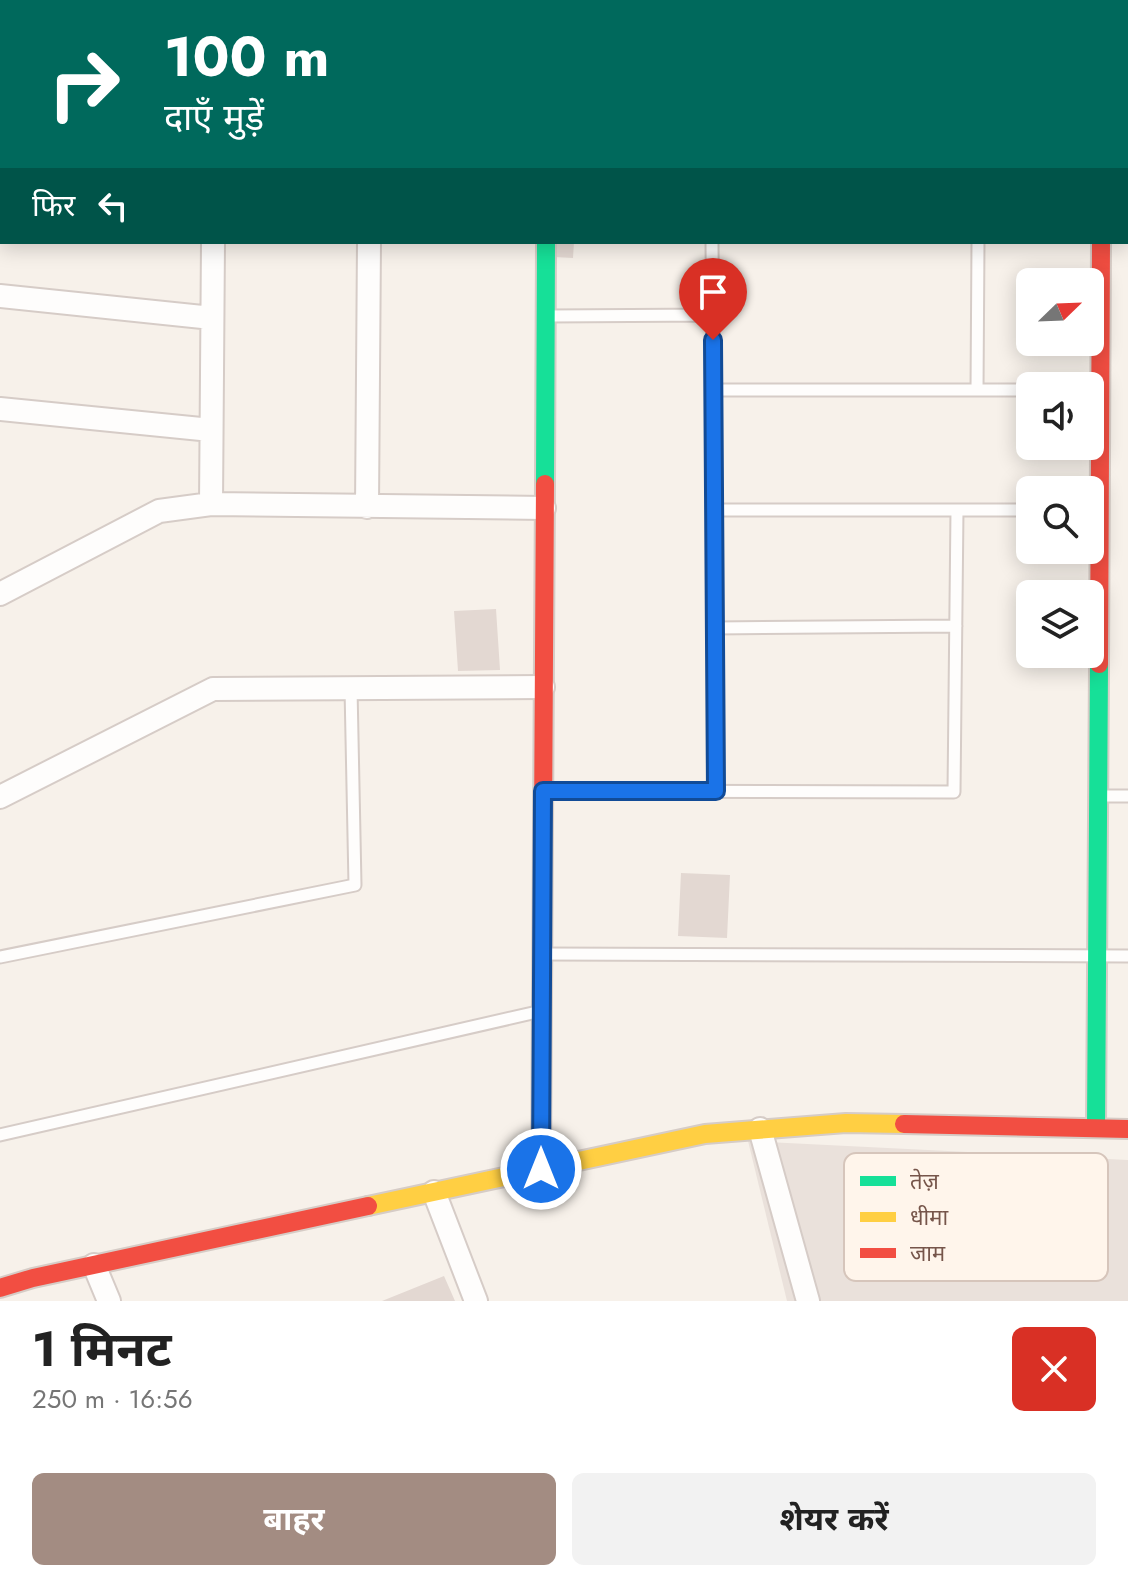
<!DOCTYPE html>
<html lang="hi">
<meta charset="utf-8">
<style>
body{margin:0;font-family:Jost,"Noto Sans Devanagari",sans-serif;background:#f2f2f2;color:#222;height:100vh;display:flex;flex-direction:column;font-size:30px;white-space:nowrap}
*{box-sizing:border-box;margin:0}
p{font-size:26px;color:#767676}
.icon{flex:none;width:44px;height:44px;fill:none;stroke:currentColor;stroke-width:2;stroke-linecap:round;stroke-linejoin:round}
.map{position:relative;height:1301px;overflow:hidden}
.sheet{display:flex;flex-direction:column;background:#fff;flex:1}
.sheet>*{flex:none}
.banner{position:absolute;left:0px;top:0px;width:1128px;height:244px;box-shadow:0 4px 20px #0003;background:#00695c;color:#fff;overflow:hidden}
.needle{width:52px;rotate:67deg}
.fabs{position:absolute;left:1016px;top:268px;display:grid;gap:16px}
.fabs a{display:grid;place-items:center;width:88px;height:88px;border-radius:12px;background:#fff;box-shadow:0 4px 20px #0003;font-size:40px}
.pin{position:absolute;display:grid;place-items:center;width:68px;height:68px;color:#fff;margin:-82px -34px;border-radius:50% 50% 50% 0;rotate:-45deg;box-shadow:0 0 8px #0007}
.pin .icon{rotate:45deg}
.me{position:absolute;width:88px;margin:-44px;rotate:0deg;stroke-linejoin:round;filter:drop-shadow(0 0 6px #0008)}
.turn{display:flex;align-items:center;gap:28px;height:168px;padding:0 32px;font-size:36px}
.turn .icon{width:104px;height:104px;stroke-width:2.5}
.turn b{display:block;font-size:56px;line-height:68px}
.then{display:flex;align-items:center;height:76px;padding:0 32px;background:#0003;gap:16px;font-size:30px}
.round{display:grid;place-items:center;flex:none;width:84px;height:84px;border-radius:12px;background:#f2f2f2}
.headline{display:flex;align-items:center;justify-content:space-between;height:136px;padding:0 32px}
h1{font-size:48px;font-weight:700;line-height:60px}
.action{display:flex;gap:16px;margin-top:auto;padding:16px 32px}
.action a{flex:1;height:92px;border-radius:12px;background:#a38c82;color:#fff;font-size:32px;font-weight:700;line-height:92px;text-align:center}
.action a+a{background:#f2f2f2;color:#222}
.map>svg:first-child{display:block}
.industrial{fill:#eae1db}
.building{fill:#e3d8d2}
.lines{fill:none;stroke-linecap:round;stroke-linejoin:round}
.lane-casing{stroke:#d6ccc7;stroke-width:15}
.street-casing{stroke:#d6ccc7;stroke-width:26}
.fast-casing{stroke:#d6ccc6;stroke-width:22}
.slow-casing{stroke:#d6ccc6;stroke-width:22}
.jam-casing{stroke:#d6ccc6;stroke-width:22}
.lane{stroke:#fefdfc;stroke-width:11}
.street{stroke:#fefdfc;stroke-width:22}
.fast{stroke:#16e098;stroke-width:18}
.slow{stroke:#ffcf43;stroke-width:18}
.jam{stroke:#f24e42;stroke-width:18}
.route-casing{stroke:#114b97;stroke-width:20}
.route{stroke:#1a73e8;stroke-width:14}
.key{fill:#fff5eb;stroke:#d6c5bb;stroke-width:2}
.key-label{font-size:22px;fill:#76554a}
</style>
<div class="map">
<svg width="1128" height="1301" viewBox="0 0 1128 1301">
<rect width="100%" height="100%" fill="#f7f1ea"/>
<path class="industrial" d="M748,1141L1128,1160V1301H787Z"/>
<path class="building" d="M554,242H574L573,258L554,257Z
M496,609L500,670L458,671L454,611Z
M681,873L730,875L727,938L678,936Z
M444,1276L455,1301H382Z"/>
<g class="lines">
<g class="lane-casing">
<path id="lane" d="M710,0V2
M979,2V0
M1126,133H1128
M712,242L716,791
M549,316L712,315
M713,390H1030
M977,390L978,242
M714,510H1030
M715,628L956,626
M548,791L954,792L957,510
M1102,796H1128
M543,954L1128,956
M0,957L355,885L351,688
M0,1135L537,1012"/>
</g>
<g class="street-casing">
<path id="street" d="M95,0V2
M215,2V0
M370,2V0
M547,2V0
M1102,2V0
M0,59L2,60
M0,180H2
M0,296L212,318
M0,409L211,430
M211,504L213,242
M367,507L369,242
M0,594L159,511L211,504L544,508
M0,797L213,689L543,687
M760,1129L808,1301
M434,1192L476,1301
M94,1265L109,1301"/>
</g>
<g class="fast-casing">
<path id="fast" d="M545,484L546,242
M1096,1128L1099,664"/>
</g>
<g class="slow-casing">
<path id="slow" d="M368,1206L705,1134L846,1123L904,1124"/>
</g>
<g class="jam-casing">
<path id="jam" d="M1099,664L1101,242
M904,1124L1128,1129
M541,1169L545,484
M0,1288L33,1278L368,1206"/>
</g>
<use href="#lane" class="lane"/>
<use href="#street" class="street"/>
<use href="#fast" class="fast"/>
<use href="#slow" class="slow"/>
<use href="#jam" class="jam"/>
</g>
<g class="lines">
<g class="route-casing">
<path id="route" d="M541,1169L543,791H716L713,340"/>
</g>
<use href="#route" class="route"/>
</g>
<rect x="844" y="1153" width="264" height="128" rx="12" class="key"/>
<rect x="860" y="1176" width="36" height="10" fill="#16e098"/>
<rect x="860" y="1212" width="36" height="10" fill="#ffcf43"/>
<rect x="860" y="1248" width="36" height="10" fill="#f24e42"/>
<g class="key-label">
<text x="910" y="1189">तेज़</text>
<text x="910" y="1225">धीमा</text>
<text x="910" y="1261">जाम</text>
</g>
</svg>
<div class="fabs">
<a><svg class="needle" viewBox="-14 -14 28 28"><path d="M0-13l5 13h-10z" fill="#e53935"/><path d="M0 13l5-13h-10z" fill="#767676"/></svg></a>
<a><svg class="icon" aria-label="sound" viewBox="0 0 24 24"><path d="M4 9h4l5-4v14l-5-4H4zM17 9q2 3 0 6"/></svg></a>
<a><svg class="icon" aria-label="search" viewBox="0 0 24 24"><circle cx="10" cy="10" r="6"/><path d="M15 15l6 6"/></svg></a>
<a><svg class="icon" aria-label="layers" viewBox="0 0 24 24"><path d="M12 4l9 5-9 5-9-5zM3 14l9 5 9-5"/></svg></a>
</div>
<div class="pin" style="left:713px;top:340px;background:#d93025"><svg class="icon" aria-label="arrive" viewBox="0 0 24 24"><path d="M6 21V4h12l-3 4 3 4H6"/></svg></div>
<svg class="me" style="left:541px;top:1169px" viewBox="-20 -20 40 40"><circle r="17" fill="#1a73e8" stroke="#fff" stroke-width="3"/><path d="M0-11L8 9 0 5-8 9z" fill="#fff"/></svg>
<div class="banner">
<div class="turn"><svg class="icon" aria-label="right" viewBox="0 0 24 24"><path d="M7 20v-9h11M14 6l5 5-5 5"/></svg><div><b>100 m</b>दाएँ मुड़ें</div></div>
<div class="then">फिर<svg class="icon" aria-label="left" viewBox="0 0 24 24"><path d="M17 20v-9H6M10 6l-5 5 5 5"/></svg></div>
</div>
</div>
<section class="sheet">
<div class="headline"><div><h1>1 मिनट</h1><p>250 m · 16:56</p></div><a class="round" style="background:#d93025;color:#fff"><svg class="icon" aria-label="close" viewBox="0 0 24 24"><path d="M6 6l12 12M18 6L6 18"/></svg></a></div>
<div class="action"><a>बाहर</a><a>शेयर करें</a></div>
</section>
